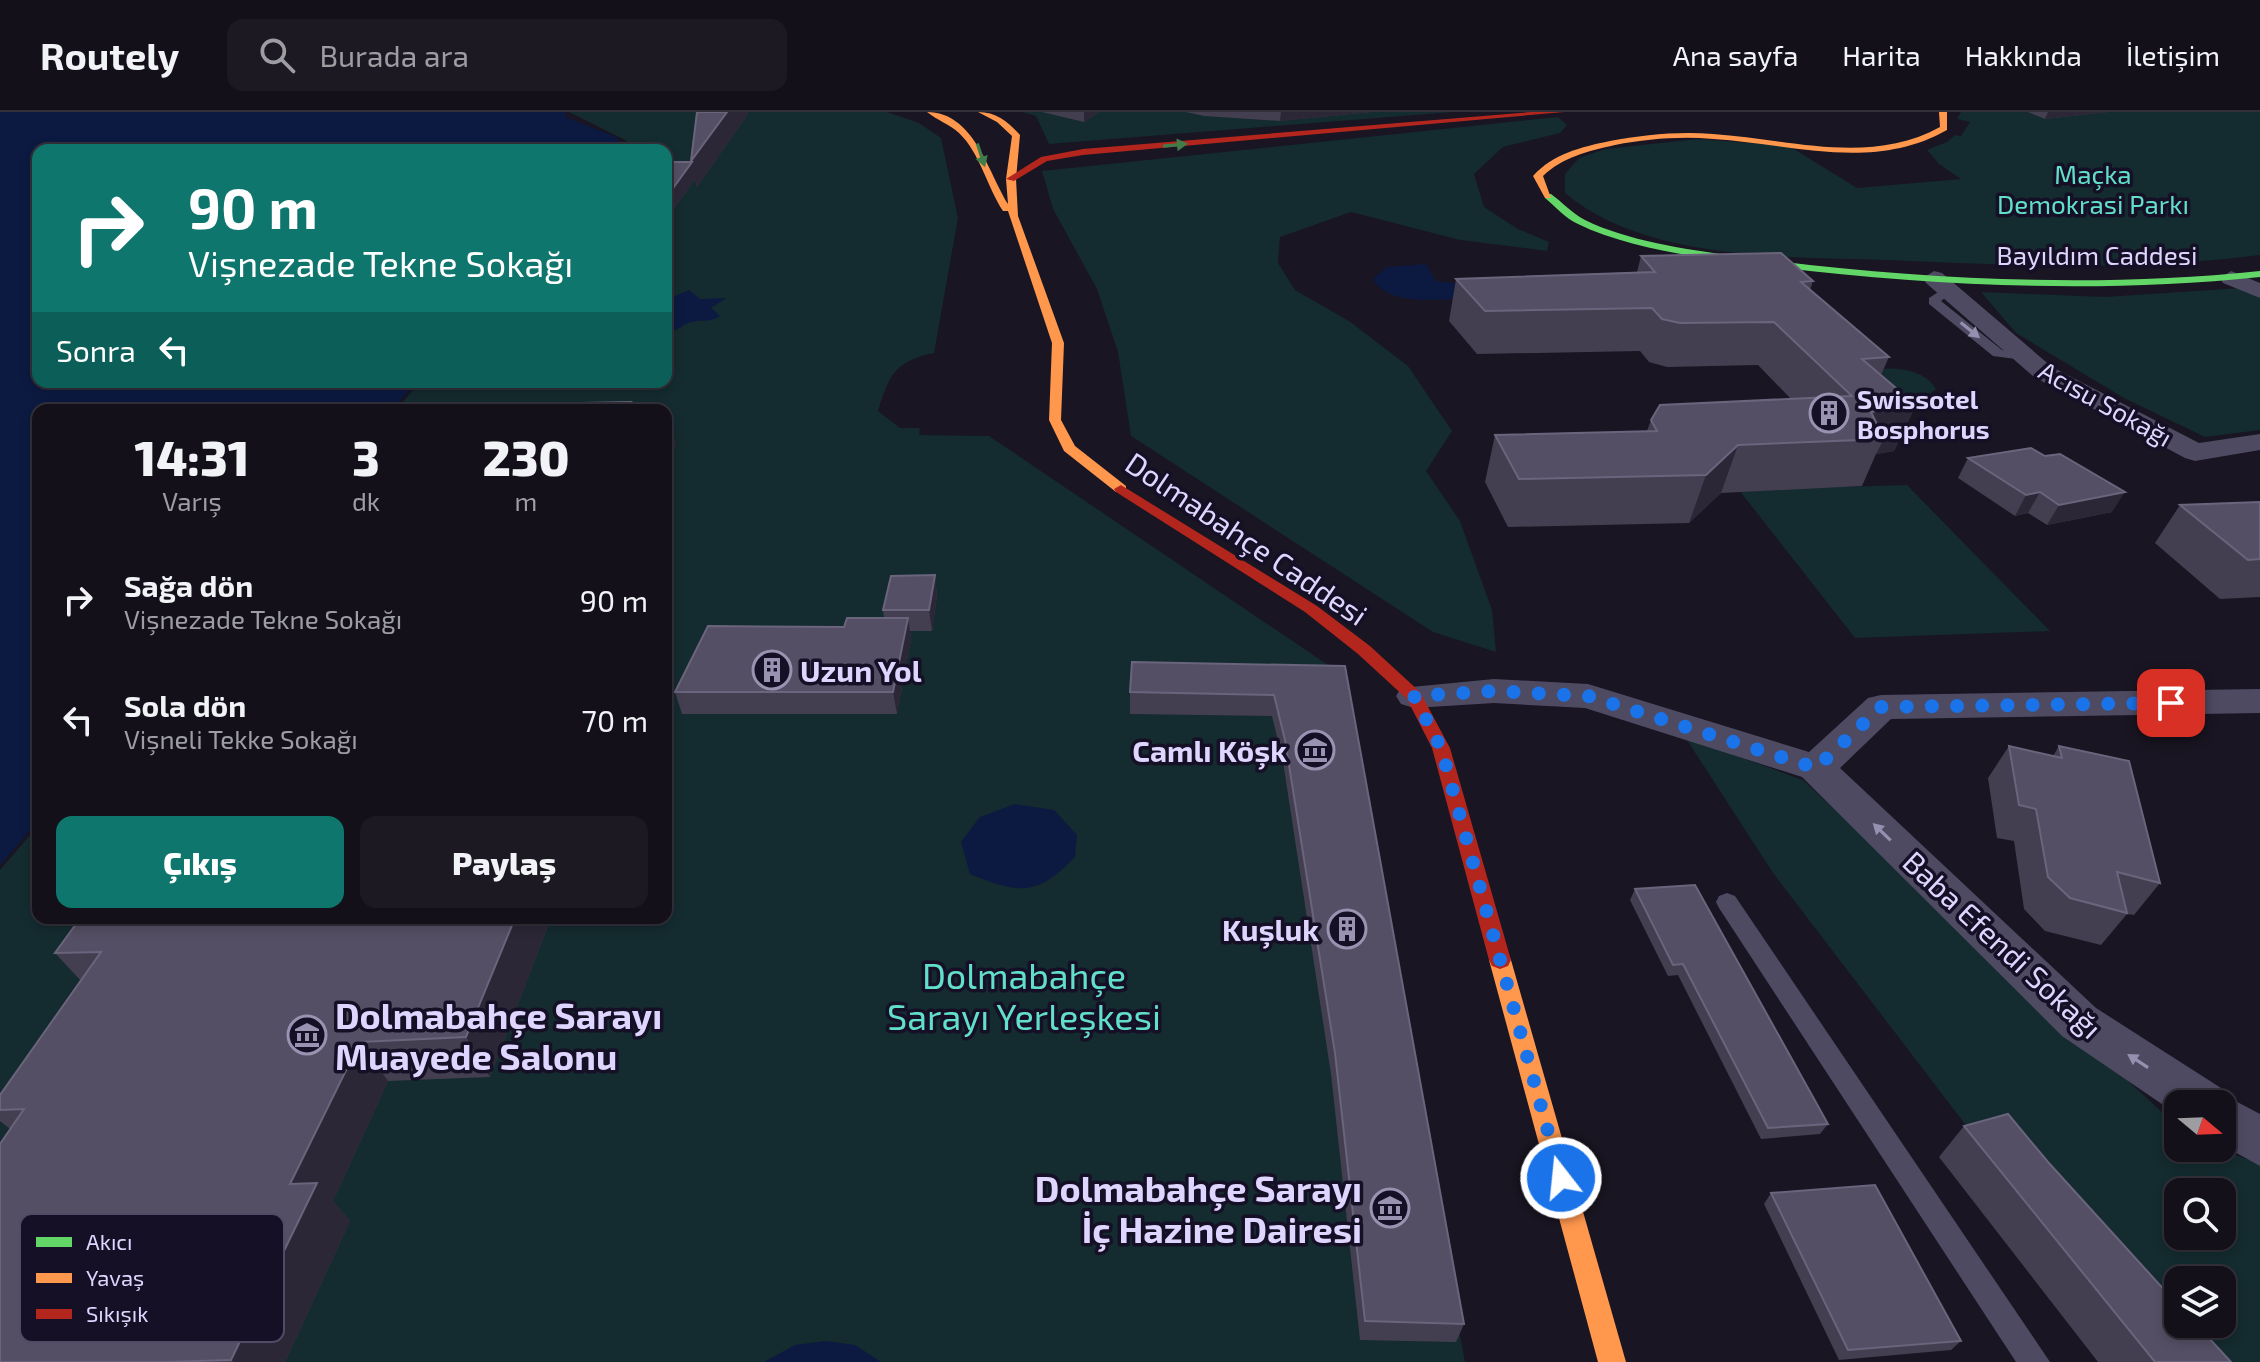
<!DOCTYPE html>
<html lang="tr">
<meta charset="utf-8">
<style>
body{margin:0;font-family:"Exo 2",sans-serif;background:#1c1923;color:#f1f3f6;height:100vh;display:flex;flex-direction:column;font-size:30px;white-space:nowrap}
*{box-sizing:border-box;margin:0}
p{font-size:26px;color:#9d9da2}
.icon{flex:none;width:44px;height:44px;fill:none;stroke:currentColor;stroke-width:2;stroke-linecap:round;stroke-linejoin:round}
.map{position:relative;flex:1;overflow:hidden}
.details{position:absolute;left:32px;top:292px;width:640px;height:520px;display:flex;flex-direction:column;background:#13101a;border-radius:16px;box-shadow:0 4px 12px #0003,0 0 0 2px #323039}
.details>*{flex:none}
.banner{position:absolute;left:32px;top:32px;width:640px;height:244px;border-radius:16px;box-shadow:0 4px 12px #0003,0 0 0 2px #323039;background:#0f766e;color:#fff;overflow:hidden}
.needle{width:52px;rotate:109deg}
.controls{position:absolute;left:2164px;top:978px;display:grid;gap:16px}
.controls a{display:grid;place-items:center;width:72px;height:72px;border-radius:16px;background:#13101a;box-shadow:0 4px 12px #0003,0 0 0 2px #323039;font-size:40px}
.pin{position:absolute;display:grid;place-items:center;width:68px;height:68px;color:#fff;margin:-34px;border-radius:16px;box-shadow:0 4px 12px #0006}
.me{position:absolute;width:88px;margin:-44px;rotate:344deg;stroke-linejoin:round;filter:drop-shadow(0 0 6px #0008)}
.turn{display:flex;align-items:center;gap:28px;height:168px;padding:0 24px;font-size:36px}
.turn .icon{width:104px;height:104px;stroke-width:2.5}
.turn b{display:block;font-size:56px;line-height:68px}
.then{display:flex;align-items:center;height:76px;padding:0 24px;background:#0003;gap:16px;font-size:30px}
.eta{display:flex;justify-content:space-evenly;align-items:center;height:136px;text-align:center}
.eta b{font-size:48px;font-weight:800;line-height:56px}
.action{display:flex;gap:16px;margin-top:auto;padding:16px 24px}
.action a{flex:1;height:92px;border-radius:16px;background:#0f766e;color:#fff;font-size:32px;font-weight:800;line-height:92px;text-align:center}
.action a+a{background:#1c1923;color:#f1f3f6}
ul{padding:0;list-style:none}
li{display:flex;align-items:center;gap:24px;height:120px;padding:0 24px}
li div{flex:1}
li b{display:block;font-size:30px}
li em{font-style:normal}
header{display:flex;align-items:center;gap:48px;box-sizing:border-box;height:112px;padding:0 40px;background:#13101a;border-bottom:2px solid #323039}
header strong{font-size:38px}
nav{display:flex;gap:44px;margin-inline-start:auto;font-size:28px}
.search{width:560px;height:72px;background:#1c1923;display:flex;align-items:center;gap:20px;box-sizing:border-box;padding:0 28px;border-radius:16px;color:#9d9da2;font-size:30px}
.map>svg:first-child{display:block}
.green{fill:#142b2f;fill-rule:evenodd}
.water{fill:#0c1a41}
.lines{fill:none;stroke-linecap:round;stroke-linejoin:round}
.lane{fill:#4e4a62;fill-rule:evenodd}
.street{fill:#4e4a62;fill-rule:evenodd}
.fast{fill:#63d668;fill-rule:evenodd}
.slow{fill:#ff974d;fill-rule:evenodd}
.jam{fill:#b3261e;fill-rule:evenodd}
.wall{fill:#443e51}
.shaded-wall{fill:#2c2736}
.building{fill:#544f64;stroke:#6a647c;stroke-width:2}
.oneway{fill:#407d4b}
.oneway2{fill:#9690b0}
.route{stroke:#1a73e8;stroke-width:14;stroke-dasharray:0 25.2}
.labels{text-anchor:middle;dominant-baseline:central;stroke-width:7;stroke-linejoin:round;paint-order:stroke}
.far-park-label{font-size:26px;fill:#62dfcb;stroke:#161027}
.far-street-label{font-size:26px;fill:#ded6fe;stroke:#161027}
.far-poi-label{font-size:26px;font-weight:bold;fill:#ded6fe;stroke:#161027;text-anchor:start}
.street-label{font-size:30px;fill:#ded6fe;stroke:#161027}
.poi-label{font-size:30px;font-weight:bold;fill:#ded6fe;stroke:#161027;text-anchor:end}
.near-park-label{font-size:36px;fill:#62dfcb;stroke:#161027}
.near-poi-label{font-size:36px;font-weight:bold;fill:#ded6fe;stroke:#161027;text-anchor:start}
.key{fill:#161027;stroke:#524b68;stroke-width:2}
.key-label{font-size:22px;fill:#ded6fe}
</style>
<header>
<strong>Routely</strong>
<div class="search"><svg class="icon" aria-label="search" viewBox="0 0 24 24"><circle cx="10" cy="10" r="6"/><path d="M15 15l6 6"/></svg>Burada ara</div>
<nav><a>Ana sayfa</a><a>Harita</a><a>Hakkında</a><a>İletişim</a></nav>
</header>
<div class="map">
<svg width="2260" height="1250" viewBox="0 0 2260 1250">
<rect width="100%" height="100%" fill="#191522"/>
<path class="green" d="M569,0H887L919,11L941,26L958,106L934,241C895,249 889,263 878,299L900,316H920L919,323L989,324L1334,557L1465,1250H0V758L38,714V806H666V298H396L420,270H666V38H620L627,29Z
M1022,0H1453L1049,32L1036,4Z
M1961,0H2260V143C2143,158 2027,154 1909,149C1804,144 1650,153 1565,81V62L1579,46L1605,37L1698,27L1789,34L1857,76L1961,67L1939,52L1927,38L1947,30L1955,23L1961,24L1970,10L1957,7Z
M1558,5L1567,13L1560,21L1503,35L1474,62L1484,95L1518,117L1549,130L1547,139L1460,128L1351,100L1280,125L1278,151L1295,178L1349,209L1408,254L1452,319L1426,359L1460,409L1492,498L1496,540L1433,520L1131,324L1118,240L1097,177L1053,97L1042,59Z
M2241,176L2260,185V318L2205,325L2124,286L2016,221L1981,180L2105,185Z
M1876,257C1896,255 1925,257 1936,277L1928,284L1895,282Z
M1907,373L2050,519L1855,526L1739,378Z
M1685,625L1803,668L2178,1015V1036H2217L2260,1052V1250H2168L1981,1033L1773,761ZM2178,1080H2222V1124H2178ZM2178,1168H2222V1212H2178Z"/>
<path class="water" d="M0,0H566L565,5L616,25L621,32L616,38H38V270H416L392,298H38V709L0,753Z
M1426,152L1436,169L1464,172L1459,187C1433,187 1388,194 1373,167L1387,155Z
M689,178L700,187L726,186L711,196L720,204C710,211 703,207 692,210C681,212 679,220 666,220V188Z
M1015,692L1054,698L1077,723L1075,745C1036,785 1020,782 970,762L961,730L980,705Z
M826,1229L855,1233L881,1250H764L795,1233Z"/>
<g class="lines">
<path class="lane" d="M1943,177L1953,180L1941,189L2002,238L2031,243V249L1993,244L1929,192V186Z
M1727,781L1735,784L2050,1250H2016L1719,796L1716,790L1719,784Z"/>
<path class="street" d="M1934,159L1942,161L2052,255L2199,331L2260,322V338L2195,349L2185,346L2034,265L1926,171L1923,166Z
M2231,159L2260,171V186L2223,171L2220,166Z
M1494,567L1588,572L1809,640L1868,586L1881,583L2260,577V601L1891,607L1840,656L2096,896L2221,976L2224,983L2260,1002V1054L2222,1033V992H2178V1003L2062,924L1802,665L1585,596L1494,591L1414,596L1401,592L1396,584L1401,576Z"/>
<path class="fast" d="M1545,82H1551C1562,90 1573,102 1585,108C1635,133 1713,141 1768,148C1931,168 2097,176 2260,159V165C2097,182 1931,174 1768,154C1710,147 1631,138 1578,112C1566,107 1555,94 1545,86Z"/>
<path class="slow" d="M927,0C974,0 988,60 1008,92L1006,67L1012,24L997,10L978,0C997,0 1008,10 1020,23L1016,67L1018,104L1064,231L1061,308L1075,334L1126,374V380H1116L1064,339L1049,308L1052,231L1008,99H1003C987,75 980,41 959,21C949,12 937,8 927,0Z
M1939,0H1947V18C1873,60 1792,32 1713,27C1680,24 1647,27 1615,33C1588,39 1563,45 1543,64L1551,86H1545L1533,64C1553,42 1581,35 1610,29C1643,23 1678,19 1713,22C1789,27 1869,54 1940,15Z
M1500,839L1508,842L1511,848L1626,1250H1598L1489,848L1492,842Z"/>
<path class="jam" d="M1531,0H1564L1083,43L1047,49L1014,69L1006,67L1041,45L1083,37Z
M1121,373L1317,494L1370,534L1420,580L1450,636L1511,848L1508,854L1500,857L1492,854L1489,848L1432,636L1407,587L1358,542L1305,500L1116,380L1114,377Z"/>
</g>
<path class="wall" d="M697,0H748V2L697,75L695,67L670,102H666V50H691Z
M1042,0H1099L1084,10Z
M1186,0H1371L1280,9L1204,4Z
M2028,0H2108L2045,7Z
M1641,144L1813,169L1810,178L1889,245L1881,263L1916,293L1894,339L1876,342L1862,374L1721,381L1689,411L1508,415L1485,370L1495,323L1647,319L1651,308L1791,287L1758,253L1667,255L1649,250L1640,239L1477,242L1449,209L1456,167L1637,160Z
M1968,346L2112,400L2047,413L2028,401L2015,404L1958,366Z
M2260,390V485L2220,487L2155,431L2180,393Z
M935,463L937,484L932,519H910L911,527L897,602H682L675,580L844,515L884,506L883,498Z
M1345,554L1464,1212L1456,1230L1360,1228L1331,962L1283,650L1272,604L1130,602V580Z
M2009,634L2053,644L2059,634L2160,771L2134,803L2127,802L2101,833L2045,819L2024,797L2014,729L1997,726L1988,666Z
M1635,777L1828,1012L1820,1022L1761,1027L1678,863L1668,864L1630,788Z
M551,806L490,965L388,969L333,1089L350,1109L285,1250H0L10,1017L0,1009V983L81,869L55,841L76,812Z
M1964,1014L2231,1250H2098L1939,1045Z
M1771,1081L1961,1229L1951,1238L1839,1248L1764,1092Z"/>
<path class="shaded-wall" d="M727,0H748V2L697,75L695,67L670,102L666,86L692,51L691,49Z
M1084,0H1099L1084,10Z
M1281,0H1371L1280,9Z
M2048,0H2108L2045,7Z
M1916,293L1894,339L1876,342L1884,327L1871,300Z
M667,298L676,333L666,355V299Z
M1738,333L1721,381L1689,411L1706,363Z
M2040,380L2028,401L2015,404L2026,383Z
M2125,380L2112,400L2047,413L2059,393Z
M935,463L937,484L932,519L929,498Z
M908,506L911,527L897,602L893,580Z
M515,806H551L490,965L466,925Z
M360,930L388,969L333,1089L350,1109L285,1250H234L231,1248L290,1072Z"/>
<path class="building" d="M697,0H727L691,49Z
M666,50H692L666,86Z
M1781,141L1813,169L1801,170L1889,245L1862,247L1916,293L1871,300L1884,327L1738,333L1706,363L1519,367L1495,323L1657,319L1651,308L1660,293L1852,284L1774,210L1680,211L1662,207L1652,196L1485,199L1456,167L1655,160L1641,144Z
M631,290L626,298H525L529,292Z
M2031,336L2045,344L2060,342L2125,380L2059,393L2040,380L2026,383L1968,346Z
M2260,390V447L2248,448L2180,393Z
M935,463L929,498H883L891,464Z
M847,506H908L893,580H675L708,514L844,515Z
M1132,550L1345,554L1464,1212L1365,1209L1335,941L1285,628L1274,583L1130,580Z
M2009,634L2062,646L2059,634L2129,649L2160,771L2117,760L2127,801L2070,786L2048,765L2036,697L2019,693Z
M1695,773L1828,1012L1768,1016L1683,852L1673,853L1635,777Z
M71,806H515L466,925L360,930L290,1072L317,1071L231,1248L165,1250H0V1032L24,997L0,998V983L101,840L55,841L76,812Z
M2008,1002L2048,1050L2178,1193V1212H2196L2231,1250H2155L1964,1014Z
M1875,1073L1961,1229L1848,1238L1771,1081Z"/>
<defs><path id="oneway-solid" d="M-6-.8H1V-3.2L6.5 0L1 3.2V.8H-6Z" transform="scale(2)"/></defs>
<g class="oneway">
<use href="#oneway-solid" transform="translate(1175 33) rotate(-5)"/>
<use href="#oneway-solid" transform="translate(981 43) rotate(72)"/>
</g>
<g class="oneway2">
<use href="#oneway-solid" transform="translate(1970 218) rotate(39)"/>
<use href="#oneway-solid" transform="translate(1882 720) rotate(-136)"/>
<use href="#oneway-solid" transform="translate(2138 949) rotate(-147)"/>
</g>
<g class="lines">
<path class="route" d="M1561,1066L1441,636L1414,584L1494,579L1588,584L1816,656L1881,595L2171,591"/>
</g>
<defs>
<g id="building-ring" transform="scale(2)"><circle r="9.5" fill="#161027" stroke="#9992b1" stroke-width="1.5"/><path d="M-4-6H4V6H1V3H-1V6H-4ZM-2.5-4.3h1.7v1.8h-1.7ZM.8-4.3h1.7v1.8H.8ZM-2.5-1h1.7V.8h-1.7ZM.8-1h1.7V.8H.8Z" fill="#9992b1"/></g>
<g id="museum-ring" transform="scale(2)"><circle r="9.5" fill="#161027" stroke="#9992b1" stroke-width="1.5"/><path d="M0-6L6-3V-2H-6V-3ZM-5-1h2V3h-2ZM-1-1h2V3h-2ZM3-1h2V3H3ZM-6 4H6V6H-6Z" fill="#9992b1"/></g>
</defs>
<g fill-rule="evenodd">
<use href="#building-ring" x="1829" y="301"/>
<use href="#building-ring" x="772" y="558"/>
<use href="#museum-ring" x="1315" y="638"/>
<use href="#building-ring" x="1347" y="817"/>
<use href="#museum-ring" x="307" y="923"/>
<use href="#museum-ring" x="1390" y="1096"/>
</g>
<g class="labels">
<g class="far-park-label">
<text x="2093" y="61">Maçka<tspan x="2093" dy="30">Demokrasi Parkı</tspan></text>
</g>
<g class="far-street-label">
<text x="2097" y="142">Bayıldım Caddesi</text>
<text transform="translate(2106 291) rotate(29)">Acısu Sokağı</text>
</g>
<g class="far-poi-label">
<text x="1857" y="286">Swissotel<tspan x="1857" dy="30">Bosphorus</tspan></text>
</g>
<g class="street-label">
<text transform="translate(1247 426) rotate(34)">Dolmabahçe Caddesi</text>
<text transform="translate(2003 832) rotate(43)">Baba Efendi Sokağı</text>
</g>
<g class="poi-label">
<text x="800" y="558" text-anchor="start">Uzun Yol</text>
<text x="1287" y="638">Camlı Köşk</text>
<text x="1319" y="817">Kuşluk</text>
</g>
<g class="near-park-label">
<text x="1024" y="862">Dolmabahçe<tspan x="1024" dy="41">Sarayı Yerleşkesi</tspan></text>
</g>
<g class="near-poi-label">
<text x="335" y="902">Dolmabahçe Sarayı<tspan x="335" dy="41">Muayede Salonu</tspan></text>
<text x="1362" y="1075" text-anchor="end">Dolmabahçe Sarayı<tspan x="1362" dy="41">İç Hazine Dairesi</tspan></text>
</g>
</g>
<rect x="20" y="1102" width="264" height="128" rx="12" class="key"/>
<rect x="36" y="1125" width="36" height="10" fill="#63d668"/>
<rect x="36" y="1161" width="36" height="10" fill="#ff974d"/>
<rect x="36" y="1197" width="36" height="10" fill="#b3261e"/>
<g class="key-label">
<text x="86" y="1138">Akıcı</text>
<text x="86" y="1174">Yavaş</text>
<text x="86" y="1210">Sıkışık</text>
</g>
</svg>
<div class="controls">
<a><svg class="needle" viewBox="-14 -14 28 28"><path d="M0-13l5 13h-10z" fill="#e53935"/><path d="M0 13l5-13h-10z" fill="#9d9da2"/></svg></a>
<a><svg class="icon" aria-label="search" viewBox="0 0 24 24"><circle cx="10" cy="10" r="6"/><path d="M15 15l6 6"/></svg></a>
<a><svg class="icon" aria-label="layers" viewBox="0 0 24 24"><path d="M12 4l9 5-9 5-9-5zM3 14l9 5 9-5"/></svg></a>
</div>
<div class="pin" style="left:2171px;top:591px;background:#d93025"><svg class="icon" aria-label="arrive" viewBox="0 0 24 24"><path d="M6 21V4h12l-3 4 3 4H6"/></svg></div>
<svg class="me" style="left:1561px;top:1066px" viewBox="-20 -20 40 40"><circle r="17" fill="#1a73e8" stroke="#fff" stroke-width="3"/><path d="M0-11L8 9 0 5-8 9z" fill="#fff"/></svg>
<div class="banner">
<div class="turn"><svg class="icon" aria-label="right" viewBox="0 0 24 24"><path d="M7 20v-9h11M14 6l5 5-5 5"/></svg><div><b>90 m</b>Vişnezade Tekne Sokağı</div></div>
<div class="then">Sonra<svg class="icon" aria-label="left" viewBox="0 0 24 24"><path d="M17 20v-9H6M10 6l-5 5 5 5"/></svg></div>
</div>
<section class="details">
<div class="eta">
<div><b>14:31</b><p>Varış</p></div>
<div><b>3</b><p>dk</p></div>
<div><b>230</b><p>m</p></div>
</div>
<ul>
<li><svg class="icon" aria-label="right" viewBox="0 0 24 24"><path d="M7 20v-9h11M14 6l5 5-5 5"/></svg><div><b>Sağa dön</b><p>Vişnezade Tekne Sokağı</p></div><em>90 m</em></li>
<li><svg class="icon" aria-label="left" viewBox="0 0 24 24"><path d="M17 20v-9H6M10 6l-5 5 5 5"/></svg><div><b>Sola dön</b><p>Vişneli Tekke Sokağı</p></div><em>70 m</em></li>
</ul>
<div class="action"><a>Çıkış</a><a>Paylaş</a></div>
</section>
</div>
